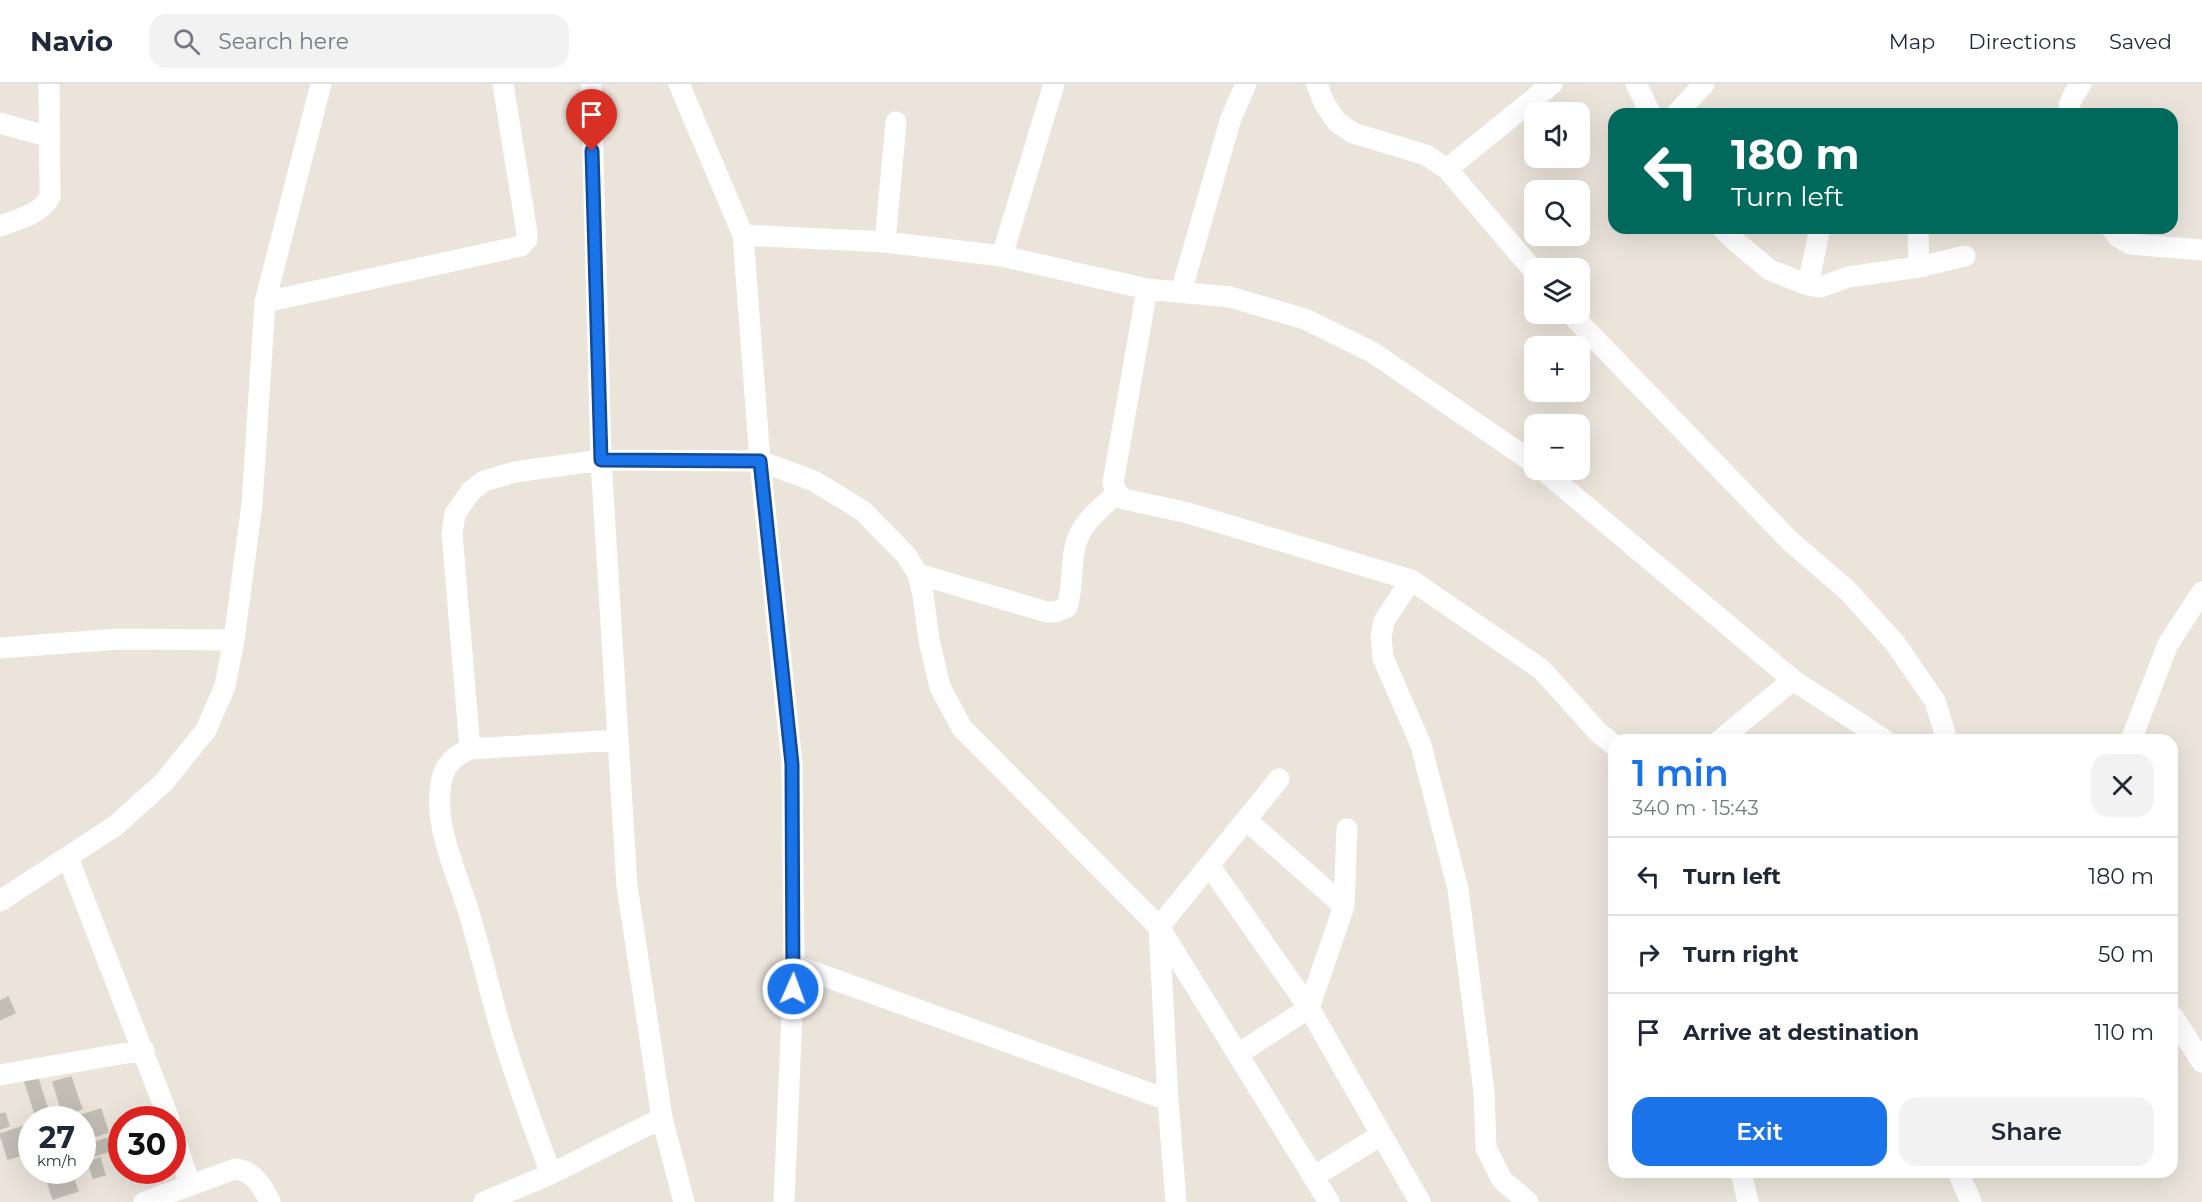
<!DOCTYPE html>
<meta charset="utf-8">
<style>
body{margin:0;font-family:Montserrat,sans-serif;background:#f2f2f3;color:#1f2937;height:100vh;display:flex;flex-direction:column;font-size:22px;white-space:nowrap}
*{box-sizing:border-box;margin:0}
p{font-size:20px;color:#747a83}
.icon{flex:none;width:33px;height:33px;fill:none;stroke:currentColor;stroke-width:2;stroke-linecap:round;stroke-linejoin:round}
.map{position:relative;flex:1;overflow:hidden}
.drawer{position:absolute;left:1608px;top:650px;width:570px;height:444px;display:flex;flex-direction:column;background:#fff;border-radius:18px;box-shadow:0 6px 24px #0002}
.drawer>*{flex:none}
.guide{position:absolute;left:1608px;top:24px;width:570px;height:126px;border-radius:18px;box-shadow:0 6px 24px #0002;background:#00695c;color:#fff;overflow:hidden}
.buttons{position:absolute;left:1524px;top:18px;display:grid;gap:12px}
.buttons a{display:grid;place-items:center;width:66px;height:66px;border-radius:12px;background:#fff;box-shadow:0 6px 24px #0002;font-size:30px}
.speed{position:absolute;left:18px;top:1022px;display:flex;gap:12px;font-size:30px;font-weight:700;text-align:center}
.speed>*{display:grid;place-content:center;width:78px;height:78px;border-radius:50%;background:#fff;box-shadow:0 6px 24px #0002;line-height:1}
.speed small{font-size:15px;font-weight:400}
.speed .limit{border:9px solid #d22;background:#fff;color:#111}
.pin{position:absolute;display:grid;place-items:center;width:51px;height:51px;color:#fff;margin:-62px -26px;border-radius:50% 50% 50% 0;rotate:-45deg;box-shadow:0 0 6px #0007}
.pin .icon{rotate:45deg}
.me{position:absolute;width:66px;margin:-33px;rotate:2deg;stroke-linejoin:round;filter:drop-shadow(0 0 4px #0008)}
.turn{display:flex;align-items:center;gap:21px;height:126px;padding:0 24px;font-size:27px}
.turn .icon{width:78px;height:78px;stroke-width:2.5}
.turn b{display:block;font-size:42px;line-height:51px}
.round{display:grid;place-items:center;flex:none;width:63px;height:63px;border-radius:18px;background:#f2f2f3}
.overview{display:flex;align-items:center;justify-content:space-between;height:102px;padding:0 24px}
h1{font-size:36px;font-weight:600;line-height:45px;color:#1a73e8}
.cta{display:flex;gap:12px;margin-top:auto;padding:12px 24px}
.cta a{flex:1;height:69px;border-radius:18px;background:#1a73e8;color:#fff;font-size:24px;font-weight:600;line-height:69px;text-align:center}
.cta a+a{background:#f2f2f3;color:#1f2937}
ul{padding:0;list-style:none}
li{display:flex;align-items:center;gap:18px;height:78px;padding:0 24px;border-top:2px solid #e0e1e3}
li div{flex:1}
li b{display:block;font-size:22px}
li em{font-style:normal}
header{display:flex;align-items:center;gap:36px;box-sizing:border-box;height:84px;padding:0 30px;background:#fff;border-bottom:2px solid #e0e1e3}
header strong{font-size:28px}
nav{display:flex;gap:33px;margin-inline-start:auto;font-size:21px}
.search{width:420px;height:54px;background:#f2f2f3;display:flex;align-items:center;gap:15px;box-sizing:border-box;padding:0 21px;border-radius:18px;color:#747a83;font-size:22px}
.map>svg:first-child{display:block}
.building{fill:#c2beb6;stroke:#c5c0b5;stroke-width:1.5}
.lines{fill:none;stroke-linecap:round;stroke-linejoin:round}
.minor{stroke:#fff;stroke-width:21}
.route-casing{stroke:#114b97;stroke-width:15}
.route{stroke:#1a73e8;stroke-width:10}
</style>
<header>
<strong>Navio</strong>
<div class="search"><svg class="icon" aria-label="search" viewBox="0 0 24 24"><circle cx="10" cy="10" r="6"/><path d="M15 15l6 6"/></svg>Search here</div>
<nav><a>Map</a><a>Directions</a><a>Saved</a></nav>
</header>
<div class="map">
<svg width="2202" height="1118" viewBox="0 0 2202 1118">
<rect width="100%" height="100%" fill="#eae4db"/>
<path class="building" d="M8,913L15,929L0,936V917Z
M37,992L49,1029L36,1033L24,995Z
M71,993L82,1025L63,1031L53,998Z
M101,1025L108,1048L85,1056L82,1047V1035H79L78,1032Z
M5,1029L9,1042L0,1045V1030Z
M24,1042L32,1068L8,1075L0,1050Z
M115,1052L119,1064L87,1074L83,1062Z
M100,1074L105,1091L93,1094L88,1078Z
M73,1093L78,1107L53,1115L48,1100Z"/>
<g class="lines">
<path class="minor" d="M591,0L601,376L627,802L662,1034L684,1118
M679,0L743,151L760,377L792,680L794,881L784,1118
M1317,0L1324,19L1337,38L1353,49L1426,71L1447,85L1534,187
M1636,0L1651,30
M1676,30L1704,0
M2069,30C2067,19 2075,9 2081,0
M0,39L50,53
M1447,85L1552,0
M0,142C18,135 40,131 50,113L49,0
M1722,144L1735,157L1770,186L1808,201L1821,203L1848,193L1919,183L1965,172
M1918,144L1919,183
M2111,144L2118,153L2130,160L2202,166
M743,151L885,158L1002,172L1147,205L1230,213L1305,235L1372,268L1534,379
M885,158L896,38
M1002,172L1054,0
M1808,201L1820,144
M1147,205L1113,399L1117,409L1124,415L1188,429L1411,496L1541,585L1598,648L1614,661
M1181,208L1231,34L1246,0
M265,218L521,162L527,155V149L503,0
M1571,230L1789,456L1847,506L1895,559L1935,617L1947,656
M1543,386L1793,596L1885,656
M918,490L1047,528H1055L1067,523C1074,502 1070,479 1076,459C1082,438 1102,423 1117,409
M1411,496L1384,537L1381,553L1383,574L1421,661L1458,805L1484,1008L1486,1064L1502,1096L1528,1118
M0,564L118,555L234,556
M618,656L470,665C451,673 442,684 440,706C436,748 457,789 469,829C483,874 492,920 507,965C520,1007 536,1049 551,1090L662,1034
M1720,656L1793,596
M2131,656L2168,560L2202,508
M470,665L452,449L455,430L471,407L484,397L515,388L601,376L760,377L814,397L863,427L906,471L918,490L923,511L929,556L940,603L962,644L1159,843L1168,1016L1176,1118
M1279,695L1159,843L1329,1118
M1246,736L1344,822
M68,774L169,1035
M1209,781L1309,924L1420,1118
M0,817L115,742L164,698L206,646L225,602L234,556L252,420L265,218L321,0
M794,881L1168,1016
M2172,931L2202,978
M1238,970L1309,924L1344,822L1347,745
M0,991L144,966
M172,1046L190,1101
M1741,1088L1748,1118
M1958,1088L1971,1118
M1313,1093L1381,1051
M144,1118L235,1085C253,1086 263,1103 270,1118
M484,1118L551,1090"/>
</g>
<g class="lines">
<g class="route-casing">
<path id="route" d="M592,67L601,376L760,377L792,680L793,905"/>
</g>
<use href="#route" class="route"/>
</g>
</svg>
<div class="buttons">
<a><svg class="icon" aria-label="sound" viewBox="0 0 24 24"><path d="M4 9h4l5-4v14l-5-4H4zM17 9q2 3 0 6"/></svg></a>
<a><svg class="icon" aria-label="search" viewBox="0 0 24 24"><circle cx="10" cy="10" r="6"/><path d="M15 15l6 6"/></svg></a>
<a><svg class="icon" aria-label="layers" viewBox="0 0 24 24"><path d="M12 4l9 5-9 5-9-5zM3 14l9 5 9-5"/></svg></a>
<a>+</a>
<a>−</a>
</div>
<div class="speed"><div>27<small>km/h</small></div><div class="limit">30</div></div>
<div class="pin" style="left:592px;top:67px;background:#d93025"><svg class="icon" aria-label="arrive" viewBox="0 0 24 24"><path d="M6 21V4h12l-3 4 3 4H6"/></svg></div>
<svg class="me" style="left:793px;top:905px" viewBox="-20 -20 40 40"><circle r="17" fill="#1a73e8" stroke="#fff" stroke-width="3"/><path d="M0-11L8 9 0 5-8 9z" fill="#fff"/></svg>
<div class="guide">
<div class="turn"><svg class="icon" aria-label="left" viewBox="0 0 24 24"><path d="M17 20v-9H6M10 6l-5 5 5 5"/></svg><div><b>180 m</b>Turn left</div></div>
</div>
<section class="drawer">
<div class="overview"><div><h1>1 min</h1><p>340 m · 15:43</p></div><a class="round"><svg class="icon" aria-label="close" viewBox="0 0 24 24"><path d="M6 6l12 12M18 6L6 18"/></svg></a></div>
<ul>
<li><svg class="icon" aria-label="left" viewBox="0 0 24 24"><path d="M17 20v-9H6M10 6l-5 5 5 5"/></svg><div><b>Turn left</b></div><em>180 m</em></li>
<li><svg class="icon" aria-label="right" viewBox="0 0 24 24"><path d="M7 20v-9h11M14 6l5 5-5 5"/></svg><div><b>Turn right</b></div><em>50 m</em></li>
<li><svg class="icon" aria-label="arrive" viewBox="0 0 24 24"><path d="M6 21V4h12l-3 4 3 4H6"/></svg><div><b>Arrive at destination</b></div><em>110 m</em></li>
</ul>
<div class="cta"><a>Exit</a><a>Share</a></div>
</section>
</div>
